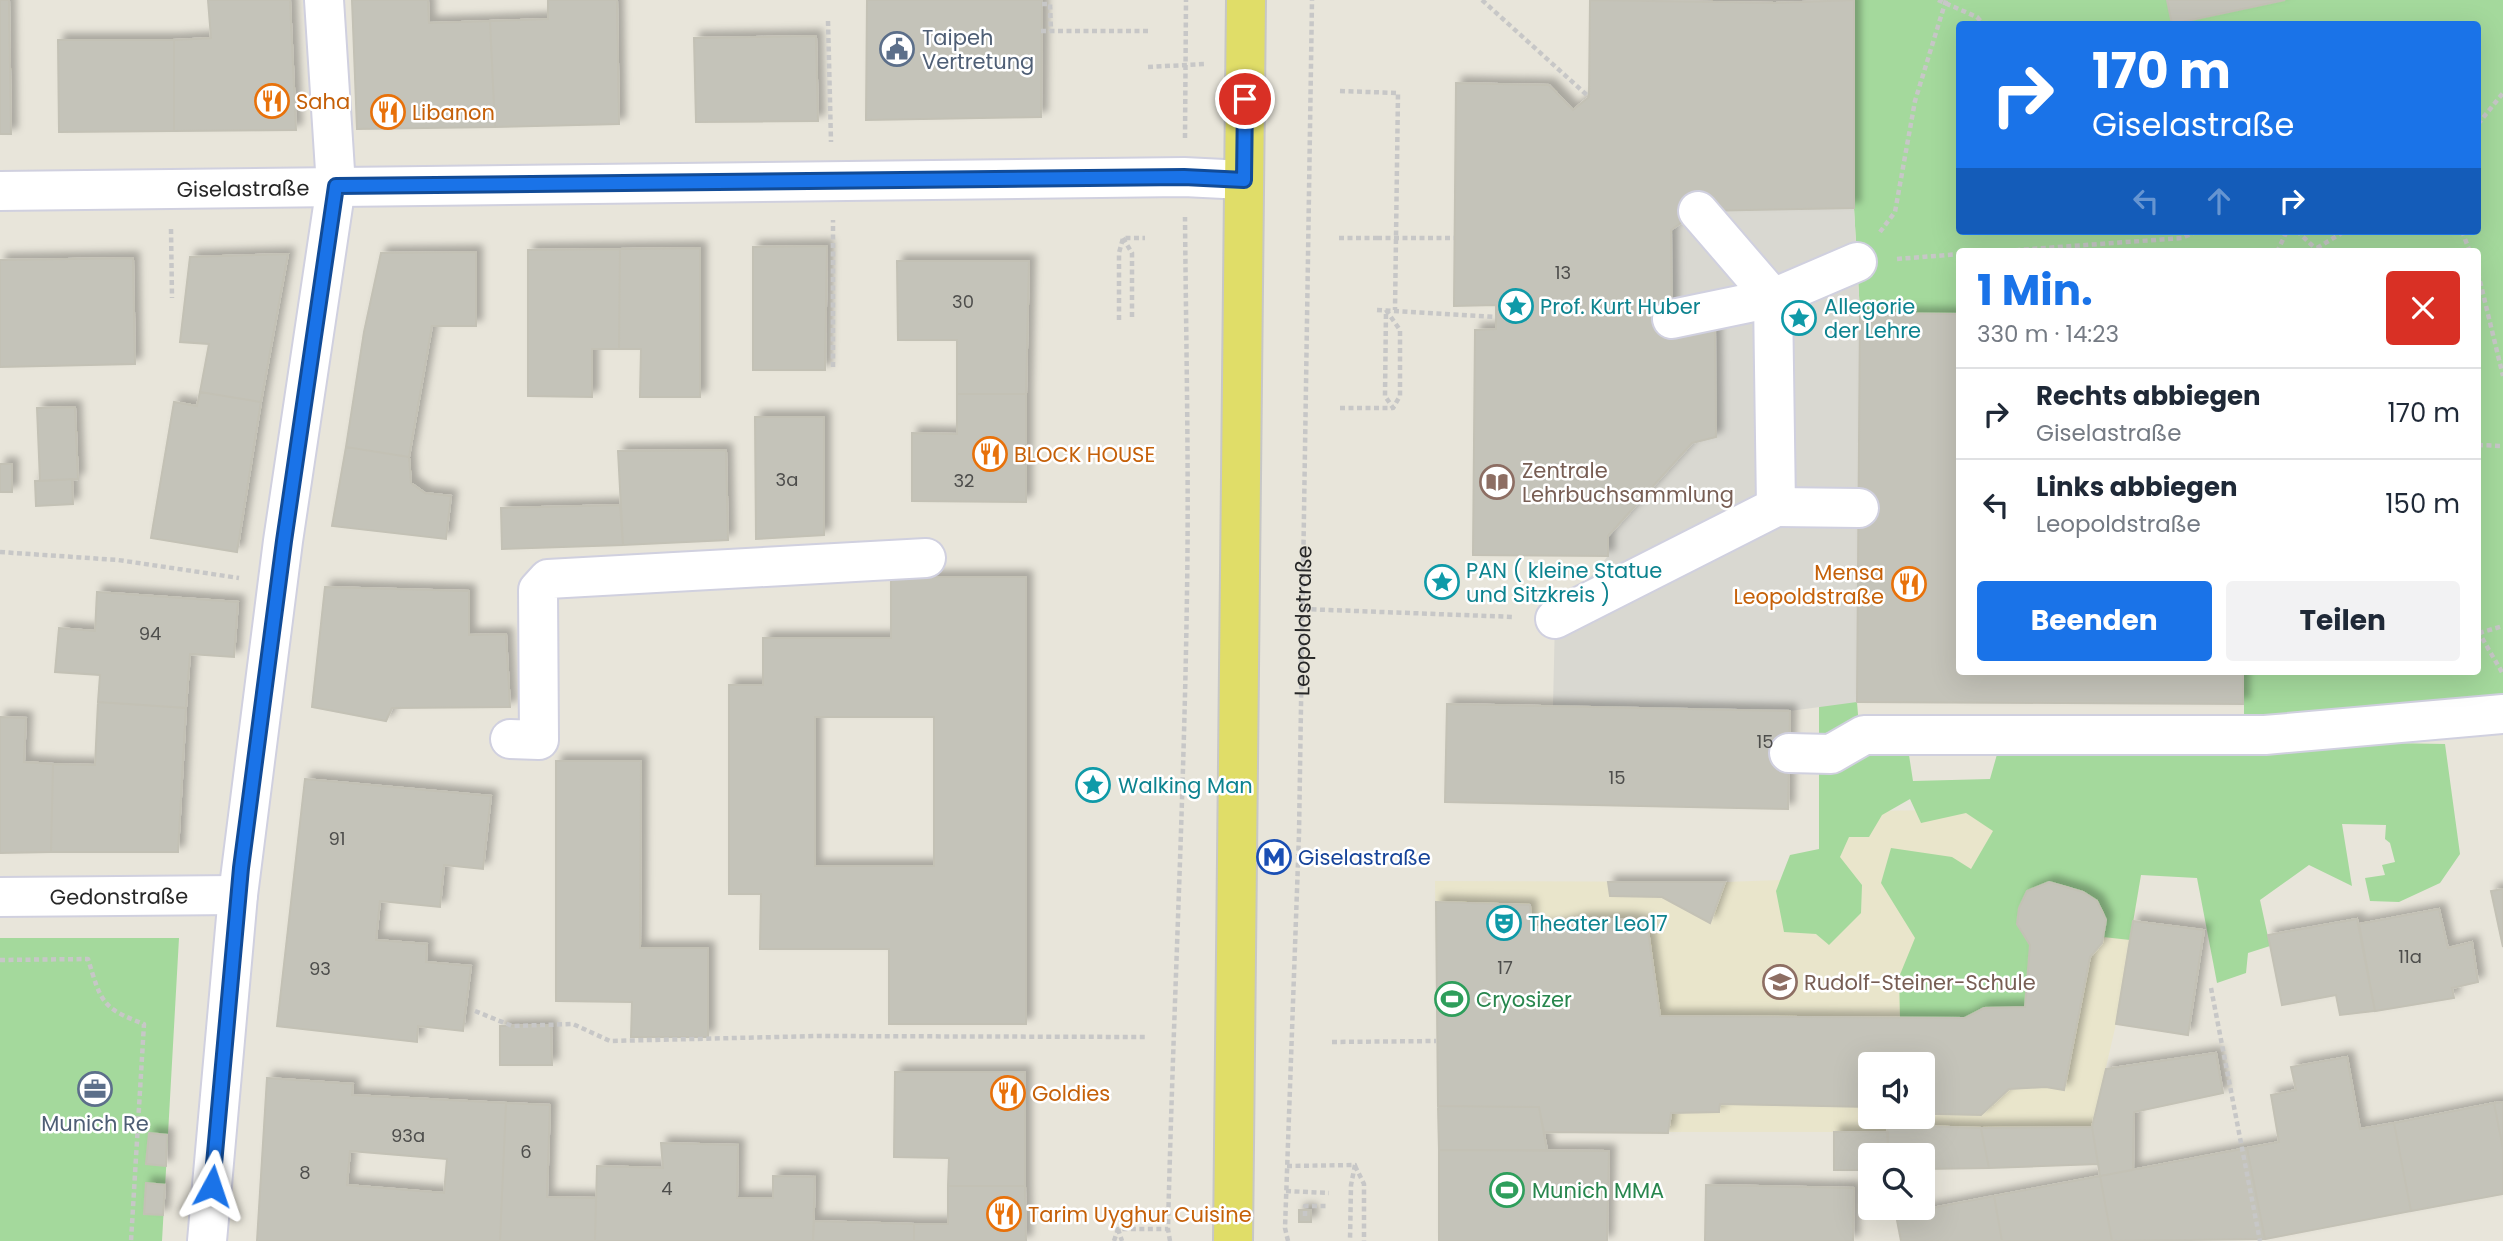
<!DOCTYPE html>
<html lang="de">
<meta charset="utf-8">
<style>
body{margin:0;font-family:Poppins,sans-serif;background:#f2f2f3;color:#1f2937;height:100vh;display:flex;flex-direction:column;font-size:26px;white-space:nowrap}
*{box-sizing:border-box;margin:0}
p{font-size:23px;color:#747a83}
.icon{flex:none;width:38px;height:38px;fill:none;stroke:currentColor;stroke-width:2;stroke-linecap:round;stroke-linejoin:round}
.map{position:relative;flex:1;overflow:hidden}
.drawer{position:absolute;left:1956px;top:248px;width:525px;height:427px;display:flex;flex-direction:column;background:#fff;border-radius:7px;box-shadow:0 7px 28px #0002}
.drawer>*{flex:none}
.banner{position:absolute;left:1956px;top:21px;width:525px;height:214px;border-radius:7px;box-shadow:0 7px 28px #0002;background:#1a73e8;color:#fff;overflow:hidden}
.buttons{position:absolute;left:1858px;top:1052px;display:grid;gap:14px}
.buttons a{display:grid;place-items:center;width:77px;height:77px;border-radius:7px;background:#fff;box-shadow:0 7px 28px #0002;font-size:35px}
.pin{position:absolute;display:grid;place-items:center;width:60px;height:60px;color:#fff;margin:-30px;border:4px solid #fff;border-radius:50%;box-shadow:0 2px 7px #0007}
.me{position:absolute;width:77px;margin:-38px;rotate:5deg;stroke-linejoin:round;filter:drop-shadow(0 0 5px #0008)}
.turn{display:flex;align-items:center;gap:24px;height:147px;padding:0 21px;font-size:32px}
.turn .icon{width:91px;height:91px;stroke-width:2.5}
.turn b{display:block;font-size:49px;line-height:60px}
.lanes{display:flex;align-items:center;height:66px;padding:0 21px;background:#0003;justify-content:center;gap:35px;direction:ltr}
.lanes .off{opacity:.35}
.round{display:grid;place-items:center;flex:none;width:74px;height:74px;border-radius:7px;background:#f2f2f3}
.overview{display:flex;align-items:center;justify-content:space-between;height:119px;padding:0 21px}
h1{font-size:42px;font-weight:700;line-height:52px;color:#1a73e8}
.action{display:flex;gap:14px;margin-top:auto;padding:14px 21px}
.action a{flex:1;height:80px;border-radius:7px;background:#1a73e8;color:#fff;font-size:28px;font-weight:700;line-height:80px;text-align:center}
.action a+a{background:#f2f2f3;color:#1f2937}
ul{padding:0;list-style:none}
li{display:flex;align-items:center;gap:21px;height:91px;padding:0 21px;border-top:2px solid #e0e1e3}
li div{flex:1}
li b{display:block;font-size:26px}
li em{font-style:normal}
.map>svg:first-child{display:block}
.education{fill:#e9e5cb;fill-rule:evenodd}
.green{fill:#a4d99c;fill-rule:evenodd}
.plaza{fill:#d9d8d1}
.building{fill:#c4c3b9;stroke:#c3c1b5;stroke-width:2;fill-rule:evenodd;filter:url(#shadow)}
.lines{fill:none;stroke-linecap:round;stroke-linejoin:round}
.minor-casing{stroke:#d0d0df;stroke-width:42}
.major-casing{stroke:#c7c7c7;stroke-width:42}
.path{stroke:#c7c7c7;stroke-width:4.5;stroke-dasharray:5 3.5;stroke-linecap:butt}
.minor{stroke:#fff;stroke-width:38}
.major{stroke:#e0dd68;stroke-width:38}
.path-bridge{stroke:#c7c7c7;stroke-width:4.5;stroke-dasharray:5 3.5;stroke-linecap:butt}
.route-casing{stroke:#114b97;stroke-width:18}
.route{stroke:#1a73e8;stroke-width:12}
.labels{text-anchor:middle;dominant-baseline:central;stroke-width:5;stroke-linejoin:round;paint-order:stroke}
.number-label{font-size:18px;fill:#4e4e4c}
.service-label{font-size:21px;fill:#4e5e75;stroke:#fff;text-anchor:start}
.food-label{font-size:21px;fill:#c56008;stroke:#fff;text-anchor:start}
.street-label{font-size:21px;fill:#272727;stroke:#fff}
.culture-label{font-size:21px;fill:#0d838f;stroke:#fff;text-anchor:start}
.education-label{font-size:21px;fill:#785e54;stroke:#fff;text-anchor:start}
.transit-label{font-size:21px;fill:#164399;stroke:#fff;text-anchor:start}
.leisure-label{font-size:21px;fill:#27864d;stroke:#fff;text-anchor:start}
</style>
<div class="map">
<svg width="2503" height="1241" viewBox="0 0 2503 1241">
<defs>
<filter id="shadow"><feDropShadow dx="6" dy="-6" stdDeviation="3.5" flood-color="#0004"/></filter>
</defs>
<rect width="100%" height="100%" fill="#e8e5da"/>
<path class="education" d="M2011,809L2141,875L2116,1024L2092,1127L1981,1128L1888,1125V1132H1544L1438,1106L1435,881L1725,882L1805,879L1869,811ZM1871,1064H1923V1116H1871Z"/>
<path class="green" d="M1854,0H2503V714L2244,726V672H2478V252H1960V314L1860,313L1854,208ZM1960,24H2478V231H1960Z
M1819,657L1857,702L1859,727L1907,742L1913,781L1990,779L2007,719L2329,742L2445,744L2460,854L2440,883L2399,902L2370,901L2365,878L2385,875L2382,865L2395,862L2390,843L2385,839L2386,825L2342,824L2352,886L2309,865L2260,900L2270,946L2248,953L2246,973L2217,983L2197,878L2141,875L2130,940L2103,937C2104,932 2106,925 2106,920C2102,894 2070,886 2049,882L2027,891L2019,908L2017,924L2030,945L2025,1007L1984,1008L1965,1018H1900L1899,977L1915,938L1881,883L1891,848L1952,857L1971,869L1993,831L1966,813L1921,823L1910,799L1882,815L1869,837H1849L1840,857L1862,885L1861,913L1829,945L1816,934L1784,932L1776,891L1790,855L1819,849Z
M0,938H179L162,1241H0Z"/>
<path class="plaza" d="M1854,208L1860,313L1857,702L1790,711L1553,706L1555,619L1608,556V536L1692,443L1716,436L1715,330L1672,319L1671,230L1698,211Z"/>
<path class="building" d="M0,0H9L11,134H0Z
M208,0H290L296,130L174,131V40L211,38Z
M352,0H428L429,23L490,21L495,127L357,129Z
M548,0H617L619,124L495,127L490,21L548,19Z
M867,0H1042L1041,117L866,120Z
M1590,0L1775,3L1854,0V208L1698,211L1671,230L1672,319L1715,330L1716,437L1692,443L1608,536V556L1473,555L1475,330L1496,329V305L1454,306L1456,83L1549,85L1573,110L1589,97Z
M2167,0H2285L2172,24Z
M816,36L818,121L696,122L694,38Z
M58,40H174V131L59,132Z
M827,246L825,370H753V247Z
M700,248V397H640L641,349H619L620,249Z
M620,249L619,349H592V397L528,396V250Z
M476,252V326H432L409,457L346,447L364,332L381,253Z
M288,254L261,402L200,392L209,344L180,342L190,257Z
M133,258L135,364L0,367V260Z
M897,261H1029L1026,394H957V340H898Z
M1860,313L1960,314V672H2243V704L1857,702Z
M200,392L261,402L237,552L151,538L174,402L197,406Z
M957,394H1026V502L912,501V433L957,434Z
M75,407L78,479L40,481L37,408Z
M755,417H824V535L756,539Z
M346,447L409,457L411,483L425,493L451,496L446,539L332,526Z
M726,450L728,540L623,545L618,451Z
M0,464H12V492H0Z
M72,479L73,504L36,506L35,481Z
M620,505L623,545L502,549L501,508Z
M891,577H1026V1024H889V949H760L761,894H729V685H763V638H891ZM815,717H934V866H815Z
M325,587L469,591V635L506,634L510,707L392,708L386,721L312,707Z
M97,592L238,602L234,657L190,654L186,708L98,702L100,675L55,672L59,628L95,631Z
M98,702L186,708L178,852H51L53,764L95,765Z
M1447,704L1790,711L1788,809L1445,802Z
M0,717L26,718L24,762L53,764L51,852L0,853Z
M556,761H641L640,948H708V1037H631L632,1002L556,1001Z
M305,779L491,796L483,869L444,865L440,907L380,901L376,940L427,944L426,962L471,966L463,1031L418,1026L417,1042L277,1026Z
M1608,882H1725L1710,923L1662,897L1610,896Z
M2049,882L2083,892L2097,901L2106,920L2102,943L2090,957L2064,1090L2046,1087L2009,1089L1981,1115L1933,1114L1934,1108H1923V1064H1871V1107L1720,1104L1719,1112L1671,1113L1668,1133L1544,1132L1539,1107L1438,1106L1436,902L1530,905L1531,928L1556,926L1582,919H1629L1647,923L1660,1016L1965,1018L1984,1008L2025,1007L2030,945L2017,924L2019,908L2027,891Z
M2503,889V947L2491,891Z
M2439,909L2448,948L2472,942L2478,982L2452,988L2454,998L2375,1011L2359,924Z
M2357,919L2375,1011L2340,1015L2336,995L2282,1005L2268,935Z
M2133,921L2204,930L2188,1035L2116,1024Z
M551,1025L552,1065H500V1026Z
M2216,1053L2223,1093L2134,1112L2133,1170L2100,1176L2092,1127L2106,1069Z
M2347,1057L2360,1129L2394,1123L2411,1211L2265,1239L2247,1148L2279,1142L2271,1095L2296,1090L2291,1067Z
M895,1072H1025V1186H948L949,1158L894,1157Z
M267,1078L353,1084L352,1095L506,1103L500,1241H257ZM350,1151L447,1159L444,1193L347,1185Z
M2503,1102V1149L2494,1103Z
M506,1103L550,1105L547,1197L596,1198L595,1241H500Z
M2494,1103L2503,1149V1194L2411,1211L2394,1123Z
M1438,1106L1539,1107L1547,1150H1439Z
M1887,1125L1981,1128L1989,1168L1923,1169V1155H1888Z
M2092,1127L2098,1164L1989,1168L1981,1128Z
M1834,1132H1888V1155H1871V1170H1834Z
M149,1133L167,1135L166,1166L146,1164Z
M661,1143L738,1145L737,1198H773V1176L815,1177L813,1241H595L597,1166L663,1168Z
M2247,1148L2265,1239L2112,1241L2100,1176Z
M1439,1150L1609,1151L1607,1241H1439Z
M2100,1176L2112,1241H2002L1994,1196Z
M146,1183L165,1185L163,1215L144,1214Z
M1706,1185L1854,1188L1853,1241H1705Z
M948,1186H1025L1026,1241H914V1224H948Z
M1994,1196L2002,1241H1901L1896,1215Z
M1299,1210H1311V1222H1299Z
M814,1221L914,1224V1241H813Z"/>
<g class="lines">
<g class="minor-casing">
<g id="minor">
<path id="s2" d="M0,191L1184,177L1244,180"/>
<path d="M1672,319L1773,298L1857,262"/>
<path d="M1776,507L1859,508"/>
<path d="M1555,619L1776,507L1773,298L1698,211"/>
<path d="M510,739L539,740L538,590L548,579L926,558"/>
<path d="M1789,753L1831,754L1864,735H2265L2503,714"/>
<path id="s3" d="M0,897L238,895"/>
<path d="M207,1241L238,895L283,541L336,186L324,0"/>
</g>
</g>
<g class="major-casing">
<path id="major" d="M1233,1241L1246,0"/>
</g>
<g class="path">
<path d="M1482,0L1589,97"/>
<path d="M1938,0L1977,17L1983,24"/>
<path d="M1042,4H1050L1051,31"/>
<path d="M828,21L831,142"/>
<path d="M1041,31H1148"/>
<path d="M1148,67L1205,64"/>
<path d="M1340,91L1398,93L1395,310"/>
<path d="M2478,124L2503,93"/>
<path d="M1185,138L1186,0"/>
<path d="M171,229L172,298"/>
<path d="M2297,231L2319,252"/>
<path d="M2462,231L2470,252"/>
<path d="M1880,232L1895,212L1915,101L1946,0"/>
<path d="M1123,238L1132,253V319"/>
<path d="M1339,238H1377"/>
<path d="M2317,248L2345,231"/>
<path d="M1990,252L2182,238L2198,231"/>
<path d="M2277,252L2287,231"/>
<path d="M1897,259L1960,254"/>
<path d="M2478,273L2503,376"/>
<path d="M1377,310L1496,317"/>
<path d="M1386,310L1400,330V396L1393,408"/>
<path d="M1119,320V253L1123,238H1145"/>
<path d="M833,367V220"/>
<path d="M1340,408H1393L1385,396L1386,310"/>
<path d="M2478,445L2503,446"/>
<path d="M0,552L118,560L239,578"/>
<path d="M1303,609L1515,617"/>
<path d="M2478,631L2503,674"/>
<path d="M2479,633L2503,626"/>
<path d="M0,960L88,959C101,1001 101,1008 144,1024L131,1241"/>
<path d="M2211,988L2260,1241"/>
<path d="M475,1011L512,1026L573,1024L610,1041L818,1036L1145,1037"/>
<path d="M1332,1042L1436,1041"/>
<path d="M1287,1166L1355,1165L1351,1185L1350,1241"/>
<path d="M1355,1166L1364,1184V1241"/>
<path d="M1286,1191L1329,1193"/>
<path d="M1305,1216V1206H1329"/>
<path d="M1118,1229L1122,1241"/>
<path d="M1114,1241L1118,1229H1168"/>
<path d="M1170,1241L1168,1229C1173,1017 1184,805 1187,593C1189,468 1186,342 1185,217"/>
<path id="s1" d="M1288,1241L1285,1228L1299,834L1312,0"/>
</g>
<use href="#minor" class="minor"/>
<use href="#major" class="major"/>
<path class="path-bridge" d="M1377,238H1454"/>
</g>
<g class="lines">
<g class="route-casing">
<path id="route" d="M212,1186L241,868L284,541L336,186L1184,177L1244,180L1245,99"/>
</g>
<use href="#route" class="route"/>
</g>
<defs>
<g id="civic-ring" transform="scale(1.75)"><circle r="9.5" fill="#fff" stroke="#5c6f8a" stroke-width="1.5"/><path d="M-.6-6.5H3V-4.5H.6V-3L4-1V1h2V6H-6V1h2V-1L-.6-3ZM-1.2 2.5V6h2.4V2.5Z" fill="#5c6f8a"/></g>
<g id="restaurant-ring" transform="scale(1.75)"><circle r="9.5" fill="#fff" stroke="#e8710a" stroke-width="1.5"/><path d="M-5-6h1v4h1v-4h1v4h1v-4h1v5L-1.5 .5V6h-2V.5L-5-1ZM5-6V6H3V1.5H1.5Q1.5-4 5-6Z" fill="#e8710a"/></g>
<g id="sight-ring" transform="scale(1.75)"><circle r="9.5" fill="#fff" stroke="#0f9aa8" stroke-width="1.5"/><path d="M0-6L1.8-2.2L6-1.7L2.9 1.2L3.7 5.4L0 3.3L-3.7 5.4L-2.9 1.2L-6-1.7L-1.8-2.2Z" fill="#0f9aa8"/></g>
<g id="library-ring" transform="scale(1.75)"><circle r="9.5" fill="#fff" stroke="#8d6e63" stroke-width="1.5"/><path d="M-6-4Q-3-5.5-.7-3.5V5Q-3 3-6 4ZM6-4Q3-5.5 .7-3.5V5Q3 3 6 4Z" fill="#8d6e63"/></g>
<g id="metro-ring" transform="scale(1.75)"><circle r="9.5" fill="#fff" stroke="#1a4fb4" stroke-width="1.5"/><path d="M-5.5 5V-5H-3L0 0L3-5H5.5V5H3V-.5L0 4L-3-.5V5Z" fill="#1a4fb4"/></g>
<g id="theatre-ring" transform="scale(1.75)"><circle r="9.5" fill="#fff" stroke="#0f9aa8" stroke-width="1.5"/><path d="M-5-5.5Q0-4 5-5.5V0Q5 5 0 6Q-5 5-5 0ZM-3.3-2.5H-1v1.5H-3.3ZM1-2.5H3.3v1.5H1ZM-2.8 1Q0 5.5 2.8 1Z" fill="#0f9aa8"/></g>
<g id="school-ring" transform="scale(1.75)"><circle r="9.5" fill="#fff" stroke="#8d6e63" stroke-width="1.5"/><path d="M0-5L7-2L0 1L-7-2ZM-4 1L0 2.5L4 1V4Q0 6-4 4Z" fill="#8d6e63"/></g>
<g id="stadium-ring" transform="scale(1.75)"><circle r="9.5" fill="#fff" stroke="#2e9e5b" stroke-width="1.5"/><path d="M0-5a6.5 5 0 1 0 0 10a6.5 5 0 1 0 0-10ZM-3.5-1.8h7v3.6h-7Z" fill="#2e9e5b"/></g>
<g id="office-ring" transform="scale(1.75)"><circle r="9.5" fill="#fff" stroke="#5c6f8a" stroke-width="1.5"/><path d="M-6-3h4V-5.5h4V-3h4V5H-6ZM-1-4.5V-3h2v-1.5ZM-6 0V1H6V0Z" fill="#5c6f8a"/></g>
</defs>
<g fill-rule="evenodd">
<use href="#civic-ring" x="897" y="49"/>
<use href="#restaurant-ring" x="272" y="101"/>
<use href="#restaurant-ring" x="388" y="112"/>
<use href="#sight-ring" x="1516" y="306"/>
<use href="#sight-ring" x="1799" y="318"/>
<use href="#restaurant-ring" x="990" y="454"/>
<use href="#library-ring" x="1497" y="482"/>
<use href="#sight-ring" x="1442" y="582"/>
<use href="#restaurant-ring" x="1909" y="584"/>
<use href="#sight-ring" x="1093" y="785"/>
<use href="#metro-ring" x="1274" y="857"/>
<use href="#theatre-ring" x="1504" y="923"/>
<use href="#school-ring" x="1780" y="982"/>
<use href="#stadium-ring" x="1452" y="999"/>
<use href="#office-ring" x="95" y="1089"/>
<use href="#restaurant-ring" x="1008" y="1093"/>
<use href="#stadium-ring" x="1507" y="1190"/>
<use href="#restaurant-ring" x="1004" y="1214"/>
</g>
<g class="labels">
<g class="number-label">
<text x="1563" y="272">13</text>
<text x="963" y="301">30</text>
<text x="787" y="479">3a</text>
<text x="964" y="480">32</text>
<text x="150" y="633">94</text>
<text x="1765" y="741">15</text>
<text x="1617" y="777">15</text>
<text x="337" y="838">91</text>
<text x="2410" y="956">11a</text>
<text x="1505" y="967">17</text>
<text x="320" y="968">93</text>
<text x="408" y="1135">93a</text>
<text x="526" y="1151">6</text>
<text x="305" y="1172">8</text>
<text x="667" y="1188">4</text>
</g>
<g class="service-label">
<text x="922" y="37">Taipeh<tspan x="922" dy="24">Vertretung</tspan></text>
<text x="95" y="1123" text-anchor="middle">Munich Re</text>
</g>
<g class="food-label">
<text x="296" y="101">Saha</text>
<text x="412" y="112">Libanon</text>
<text x="1014" y="454">BLOCK HOUSE</text>
<text x="1884" y="572" text-anchor="end">Mensa<tspan x="1884" dy="24">Leopoldstraße</tspan></text>
<text x="1032" y="1093">Goldies</text>
<text x="1028" y="1214">Tarim Uyghur Cuisine</text>
</g>
<g class="street-label">
<text stroke="none"><textPath href="#s2" startOffset="243">Giselastraße</textPath></text>
<text stroke="none"><textPath href="#s1" startOffset="621">Leopoldstraße</textPath></text>
<text stroke="none"><textPath href="#s3" startOffset="119">Gedonstraße</textPath></text>
</g>
<g class="culture-label">
<text x="1540" y="306">Prof. Kurt Huber</text>
<text x="1824" y="306">Allegorie<tspan x="1824" dy="24">der Lehre</tspan></text>
<text x="1466" y="570">PAN ( kleine Statue<tspan x="1466" dy="24">und Sitzkreis )</tspan></text>
<text x="1118" y="785">Walking Man</text>
<text x="1528" y="923">Theater Leo17</text>
</g>
<g class="education-label">
<text x="1522" y="470">Zentrale<tspan x="1522" dy="24">Lehrbuchsammlung</tspan></text>
<text x="1804" y="982">Rudolf-Steiner-Schule</text>
</g>
<g class="transit-label">
<text x="1298" y="857">Giselastraße</text>
</g>
<g class="leisure-label">
<text x="1476" y="999">Cryosizer</text>
<text x="1532" y="1190">Munich MMA</text>
</g>
</g>
</svg>
<div class="buttons">
<a><svg class="icon" aria-label="sound" viewBox="0 0 24 24"><path d="M4 9h4l5-4v14l-5-4H4zM17 9q2 3 0 6"/></svg></a>
<a><svg class="icon" aria-label="search" viewBox="0 0 24 24"><circle cx="10" cy="10" r="6"/><path d="M15 15l6 6"/></svg></a>
</div>
<div class="pin" style="left:1245px;top:99px;background:#d93025"><svg class="icon" aria-label="arrive" viewBox="0 0 24 24"><path d="M6 21V4h12l-3 4 3 4H6"/></svg></div>
<svg class="me" style="left:212px;top:1186px" viewBox="-20 -20 40 40"><path d="M0-17L14 15 0 8-14 15z" fill="#1a73e8" stroke="#fff" stroke-width="4"/></svg>
<div class="banner">
<div class="turn"><svg class="icon" aria-label="right" viewBox="0 0 24 24"><path d="M7 20v-9h11M14 6l5 5-5 5"/></svg><div><b>170 m</b>Giselastraße</div></div>
<div class="lanes"><svg class="icon off" aria-label="left" viewBox="0 0 24 24"><path d="M17 20v-9H6M10 6l-5 5 5 5"/></svg><svg class="icon off" aria-label="ahead" viewBox="0 0 24 24"><path d="M12 20V5M6 11l6-6 6 6"/></svg><svg class="icon" aria-label="right" viewBox="0 0 24 24"><path d="M7 20v-9h11M14 6l5 5-5 5"/></svg></div>
</div>
<section class="drawer">
<div class="overview"><div><h1>1 Min.</h1><p>330 m · 14:23</p></div><a class="round" style="background:#d93025;color:#fff"><svg class="icon" aria-label="close" viewBox="0 0 24 24"><path d="M6 6l12 12M18 6L6 18"/></svg></a></div>
<ul>
<li><svg class="icon" aria-label="right" viewBox="0 0 24 24"><path d="M7 20v-9h11M14 6l5 5-5 5"/></svg><div><b>Rechts abbiegen</b><p>Giselastraße</p></div><em>170 m</em></li>
<li><svg class="icon" aria-label="left" viewBox="0 0 24 24"><path d="M17 20v-9H6M10 6l-5 5 5 5"/></svg><div><b>Links abbiegen</b><p>Leopoldstraße</p></div><em>150 m</em></li>
</ul>
<div class="action"><a>Beenden</a><a>Teilen</a></div>
</section>
</div>
